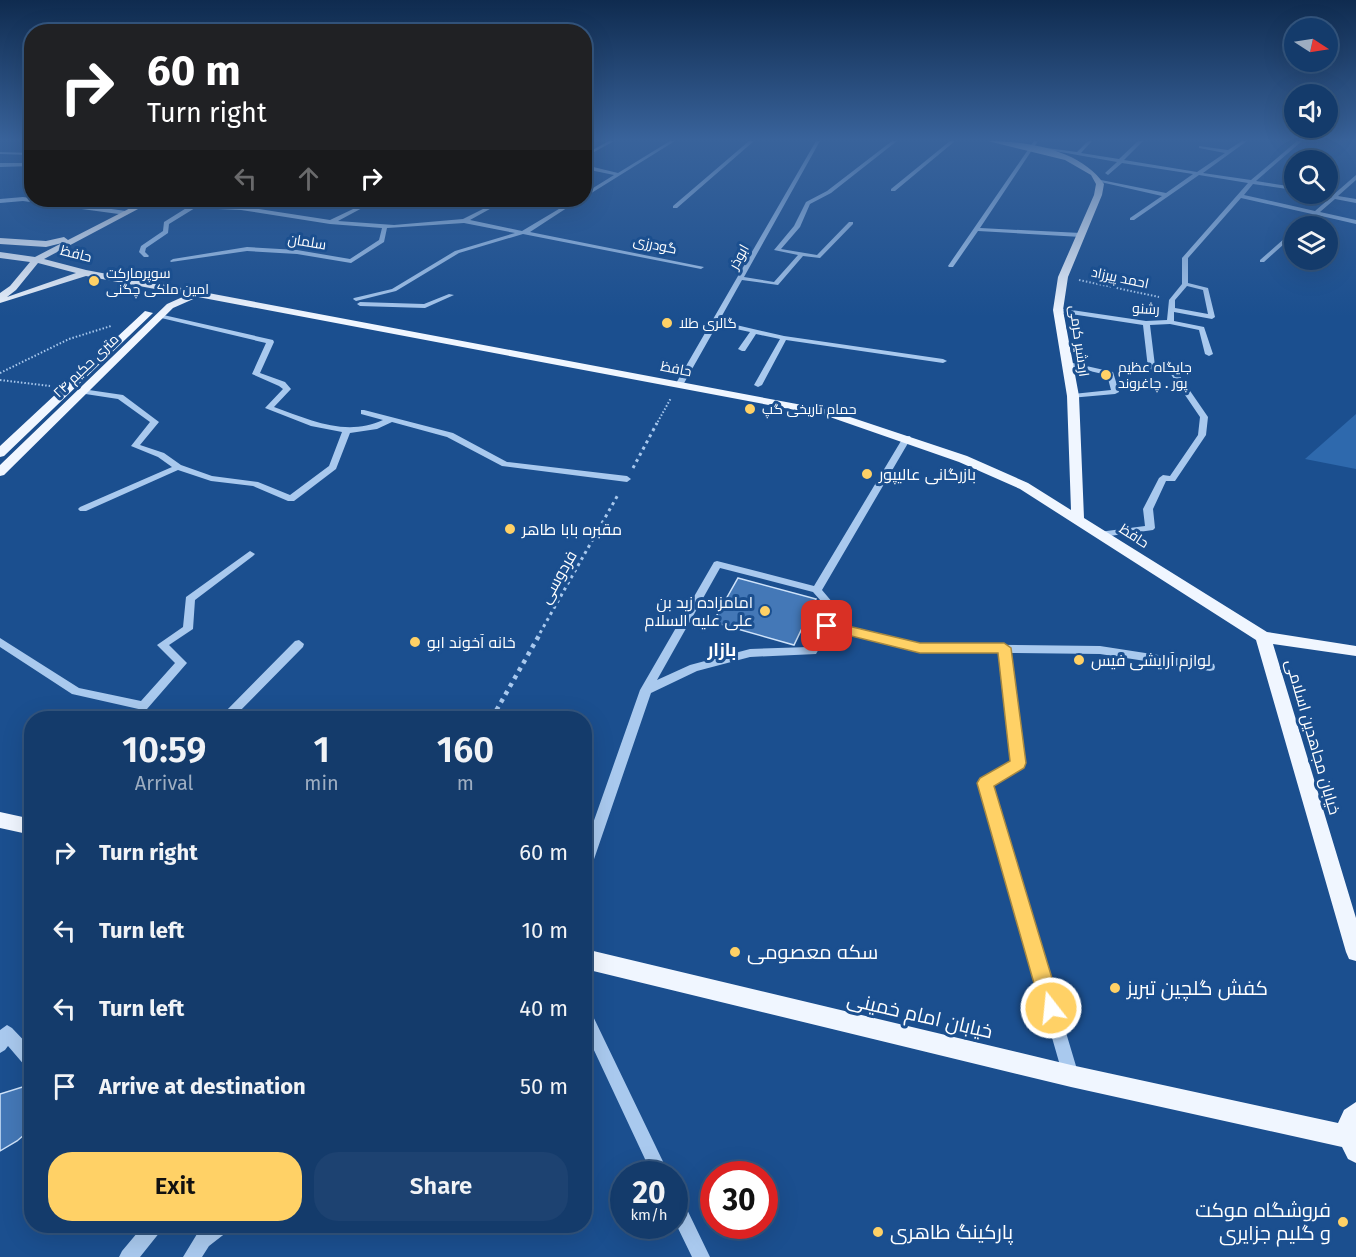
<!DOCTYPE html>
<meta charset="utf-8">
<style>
body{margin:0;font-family:"Fira Sans",Cairo,sans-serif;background:#1d4271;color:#f1f3f6;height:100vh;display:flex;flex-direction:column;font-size:22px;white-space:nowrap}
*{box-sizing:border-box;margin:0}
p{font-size:20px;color:#9dadc1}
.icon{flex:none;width:33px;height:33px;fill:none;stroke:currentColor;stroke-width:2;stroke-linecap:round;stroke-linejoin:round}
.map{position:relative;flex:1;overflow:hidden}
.panel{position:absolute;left:24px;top:711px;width:568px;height:522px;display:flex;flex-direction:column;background:#143b6b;border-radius:24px;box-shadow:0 6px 24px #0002,0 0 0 2px #33557e}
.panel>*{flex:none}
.guide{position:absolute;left:24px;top:24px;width:568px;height:183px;border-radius:24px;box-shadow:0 6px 24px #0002,0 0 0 2px #33557e;background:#202124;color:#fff;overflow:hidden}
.needle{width:39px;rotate:102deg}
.buttons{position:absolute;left:1284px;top:18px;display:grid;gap:12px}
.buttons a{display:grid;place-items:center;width:54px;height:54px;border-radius:50%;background:#143b6b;box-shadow:0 6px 24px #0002,0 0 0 2px #33557e;font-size:30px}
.speed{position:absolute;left:610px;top:1161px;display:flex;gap:12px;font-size:30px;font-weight:700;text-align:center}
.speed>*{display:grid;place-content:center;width:78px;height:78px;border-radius:50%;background:#143b6b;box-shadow:0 6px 24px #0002,0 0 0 2px #33557e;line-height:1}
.speed small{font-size:15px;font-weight:400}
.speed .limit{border:9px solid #d22;background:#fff;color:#111}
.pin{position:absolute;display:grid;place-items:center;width:51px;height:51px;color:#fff;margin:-26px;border-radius:12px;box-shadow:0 3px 9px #0006}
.me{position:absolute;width:66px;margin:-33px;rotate:344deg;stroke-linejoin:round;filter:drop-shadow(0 0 4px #0008)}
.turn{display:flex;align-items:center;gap:21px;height:126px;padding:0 24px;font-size:27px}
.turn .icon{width:78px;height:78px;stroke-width:2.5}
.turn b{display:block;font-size:42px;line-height:51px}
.lanes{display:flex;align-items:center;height:57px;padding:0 24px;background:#0003;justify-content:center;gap:30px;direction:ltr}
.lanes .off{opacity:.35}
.eta{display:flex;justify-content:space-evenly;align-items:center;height:102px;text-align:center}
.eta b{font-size:36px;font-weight:600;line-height:42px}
.button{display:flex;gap:12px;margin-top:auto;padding:12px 24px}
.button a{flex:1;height:69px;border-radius:24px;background:#ffd166;color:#111;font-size:24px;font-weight:600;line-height:69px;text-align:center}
.button a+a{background:#1d4271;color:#f1f3f6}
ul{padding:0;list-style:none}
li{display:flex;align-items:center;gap:18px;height:78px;padding:0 24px}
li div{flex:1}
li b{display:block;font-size:22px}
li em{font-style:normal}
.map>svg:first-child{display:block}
.green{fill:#2e69ad}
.building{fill:#4478b7;stroke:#cfe3fa;stroke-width:1.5}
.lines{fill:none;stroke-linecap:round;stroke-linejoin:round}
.path-far2{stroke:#a9c9ee;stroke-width:2;stroke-dasharray:1.5 2;stroke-linecap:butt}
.path-far1{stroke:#a9c9ee;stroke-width:3;stroke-dasharray:3 4;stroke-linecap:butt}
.path{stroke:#a9c9ee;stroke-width:4.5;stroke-dasharray:4 5;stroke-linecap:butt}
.minor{fill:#a9c9ee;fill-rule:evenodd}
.major{fill:#f0f6ff;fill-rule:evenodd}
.route{fill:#ffd166;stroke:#a68842;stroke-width:1.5}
.poi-dot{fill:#ffd166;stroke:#1b4f8f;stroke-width:2}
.labels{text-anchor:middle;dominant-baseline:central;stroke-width:6;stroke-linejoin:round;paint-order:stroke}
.far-street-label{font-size:14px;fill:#fff;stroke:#1b4f8f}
.far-poi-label{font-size:14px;fill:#fff;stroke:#1b4f8f;text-anchor:start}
.poi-label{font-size:16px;fill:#fff;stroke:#1b4f8f;text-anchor:start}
.street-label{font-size:16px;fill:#fff;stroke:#1b4f8f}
.neighbourhood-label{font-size:18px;font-weight:bold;fill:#fff;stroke:#1b4f8f}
.near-poi-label{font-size:20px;fill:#fff;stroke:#1b4f8f;text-anchor:start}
.near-street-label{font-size:20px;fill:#fff;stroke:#1b4f8f}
</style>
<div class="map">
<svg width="1356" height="1257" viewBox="0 0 1356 1257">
<rect width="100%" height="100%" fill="#1b4f8f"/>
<path class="green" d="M1356,414V469L1305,459Z"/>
<path class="building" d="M738,578L816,599L794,645L713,622Z
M32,1084V1128L17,1141L0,1151V1094Z"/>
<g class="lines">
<path class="path-far2" d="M1079,280L1159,297
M0,373L69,339L111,326
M0,380L50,386
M656,425L671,398"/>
<path class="path-far1" d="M633,468L657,423
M540,633L619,493"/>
<path class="path" d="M492,718L541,632"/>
<path class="minor" d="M609,141H614L585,157V154Z
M670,141H675L585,197V193L614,175L585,169V165L618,173Z
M749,141H754L677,208H673V206Z
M816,141H820L744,277L774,282L798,255L774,250L794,226L806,202L827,191L892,141H897L831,193L810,204L800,227L781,249L817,255L849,222H853V224L820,258L803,256L778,285L742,280L719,321L784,336L943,359L947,361L943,363L786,340L762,385L758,387L754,385L780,339L756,334L745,351H742L738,349L750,332L717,325L683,385L676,387L675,385Z
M950,141H955L895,191H891V189Z
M1034,141H1038L980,228L1081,233L1084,235L1081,237L978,231L953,267H949L948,266Z
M1088,141H1092L1081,153L1119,159L1138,141H1143L1124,160L1197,172L1225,153L1199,148V146L1228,150L1242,141H1247L1203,173L1251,180L1297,141H1302L1256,181L1294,187V190L1253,184L1244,195L1315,211L1330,198L1317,195V194L1333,195L1356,175V180L1338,196L1356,199V203L1335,199L1320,212L1356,220V224L1317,215L1304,226H1298L1312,214L1241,198L1188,258V283L1208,288L1215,317L1212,319L1174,312V321L1204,327L1213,354L1209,356L1205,354L1199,330L1170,324L1150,325L1155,366L1175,369L1208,417L1206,435L1175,481H1166L1153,509L1155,528L1153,530L1102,537L1099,536L1097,534L1099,532L1145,526L1143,509L1159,478L1163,475L1170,476L1198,435L1200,417L1170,373L1152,370L1148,368L1143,325L1058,312L1055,310L1058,308L1146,321L1167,320L1169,300L1182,284V258L1248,183L1199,175L1134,220H1130V218L1162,196L1096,181V179L1166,193L1193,174L1122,163L1108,175L1105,173L1117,162L1038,148L1040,147L1077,152ZM1187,286L1203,290L1208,314L1175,308V300Z
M0,152L32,153V155L0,154Z
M0,163H30L32,166L0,167Z
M29,184H32V188L27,187Z
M23,197L126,211L129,213L126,215L23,201L0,203V199Z
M252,200H258L246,207L330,220L372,200H377L338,221L394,225L463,219L501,200H506L470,220L522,231L574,200H579L530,232L704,267L701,269L523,234L459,253L396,291L356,301L353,299L354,298L392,289L455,251L515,233L464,223L387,228L384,242L351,263L297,254L247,251L171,262L170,261L173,259L247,247L297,250L350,259L379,240L382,228L330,224L241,210L195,208L169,224L168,233L146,248L145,252L149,256L148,257H144L139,252L141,246L163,231L164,222L188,207L143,206L140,204L141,203L240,206Z
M1294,230V235L1264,262H1260V260Z
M449,294L454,295L425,308L360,306L357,304L360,302L424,304Z
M159,314L273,340L274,342L260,373L285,382L291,389L274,407C310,420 346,437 383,420L361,414V410H364L453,433L507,462L627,476L631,479L627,482L502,466L447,437L392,422L377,429L350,433L336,469L294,501H288L253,486L211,481L178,470L86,511H80L78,509L80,507L172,467L158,457L131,446L150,422L118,399L79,393V389H82L123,395L159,422L140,445L164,453L181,465L212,476L258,482L290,495L329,466L342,432L311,426L265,408L283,389L279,386L252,374L266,343L157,317V315Z
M1064,361L1113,372L1119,392L1115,394L1070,398L1069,396L1073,394L1111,390L1107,375L1064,365Z
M904,436H910L911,438L822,590L838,609L833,624L920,644L1100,646L1210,663L1214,664L1215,667L1214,670L1210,671L1100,654L1010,653L1024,763L1022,766L992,785L1079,1076L1077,1082L1071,1084L1065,1082L1063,1076L979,783L981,780L1012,761L999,653L920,652L830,630L816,654L750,657L697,671L651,693L592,865L590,869L585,871V846L640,690L714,562L717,561L814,586ZM720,568L813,592L828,609L822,626L809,647L750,649L690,665L657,680Z
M250,551L255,554L253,556L195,600L193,629L169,645L187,663L147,709L143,710L72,694L0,647V638L79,688L141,701L175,663L157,645L183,627L186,597Z
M299,640L304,644L303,647L233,718H221L222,715L295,641Z
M585,1008L590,1010L669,1174H652L585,1031Z
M7,1025L12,1028L32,1049V1069L26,1067L8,1046L5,1050L0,1053V1030Z
M675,1194L681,1197L710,1257H692L675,1222Z
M143,1226H163L160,1232L140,1257H119L122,1251Z
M207,1226H230L227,1232L209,1246L202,1257H183L197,1234Z"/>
<path class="major" d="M988,141C1027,141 1081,150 1104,184L1102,195L1068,277L1063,310L1079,396L1084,518L1267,632L1356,646V656L1273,644L1356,918V961L1349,959L1346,952L1256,640L1020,489L959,462L827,416L198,297L173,308L4,475L0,476V465L167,304L187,295L86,276L0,303V293L10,286L30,262L0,258V252L35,257L62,243L46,247L0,244V238L46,241L64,237L68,240L146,200H155L44,259L86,270L829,410L967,456L1028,483L1071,510L1067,396L1053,310L1058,277L1094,195L1096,184L1091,175L1065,160ZM38,263L76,273L7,297L16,290Z
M145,311L153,313L4,456L0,457V446Z
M0,812L32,819V835L0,828Z
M585,949L1071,1065L1338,1123L1344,1110L1356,1102V1163L1348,1159L1342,1147L1071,1087L585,969Z"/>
</g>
<linearGradient id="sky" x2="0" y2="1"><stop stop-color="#0f2b4f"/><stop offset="0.44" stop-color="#39639b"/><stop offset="1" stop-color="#39639b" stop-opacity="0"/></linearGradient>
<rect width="1356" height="317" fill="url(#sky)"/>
<path class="route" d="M827,621L920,643H1004L1011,648L1026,763L1024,768L994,786L1061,1008L1058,1015L1051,1018L1044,1015L1041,1008L977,783L980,778L1010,761L998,653H920L823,629V623Z"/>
<g class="poi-dot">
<circle cx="94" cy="281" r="6"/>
<circle cx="667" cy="323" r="6"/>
<circle cx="1106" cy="375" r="6"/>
<circle cx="750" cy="409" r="6"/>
<circle cx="867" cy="474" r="6"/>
<circle cx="510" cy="529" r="6"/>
<circle cx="765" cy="611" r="6"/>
<circle cx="415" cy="642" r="6"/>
<circle cx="1079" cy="660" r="6"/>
<circle cx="735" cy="952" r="6"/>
<circle cx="1115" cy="988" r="6"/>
<circle cx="1343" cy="1222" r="6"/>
<circle cx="878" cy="1232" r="6"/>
</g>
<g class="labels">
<g class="far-street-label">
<text transform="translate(307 242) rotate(9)">سلمان</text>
<text transform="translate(655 245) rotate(12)">گودرزی</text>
<text transform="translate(76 254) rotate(14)">حافظ</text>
<text transform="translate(739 257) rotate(-61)">ابوذر</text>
<text transform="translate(1120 278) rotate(12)">احمد پیرزاد</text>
<text transform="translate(1146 309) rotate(3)">رشنو</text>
<text transform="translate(1079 341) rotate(82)">اردشیر کرمی</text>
<text transform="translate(86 366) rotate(-44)">۲۴ متری حکیم</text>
<text transform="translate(676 369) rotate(11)">حافظ</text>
<text transform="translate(1134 536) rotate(33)">حافظ</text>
</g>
<g class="far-poi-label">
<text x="106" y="273">سوپرمارکت<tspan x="106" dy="16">امین ملکی چگنی</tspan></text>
<text x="679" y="323">گالری طلا</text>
<text x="1118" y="367">جایگاه عظیم<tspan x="1118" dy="16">پور . چاغروند</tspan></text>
<text x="762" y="409">حمام تاریخی گپ</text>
</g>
<g class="poi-label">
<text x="879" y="474">بازرگانی عالیپور</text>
<text x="522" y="529">مقبره بابا طاهر</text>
<text x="753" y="602" text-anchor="end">امامزاده زید بن<tspan x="753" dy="18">علی علیه السلام</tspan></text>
<text x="427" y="642">خانه آخوند ابو</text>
<text x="1091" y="660">لوازم آرایشی فیس</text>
</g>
<g class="street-label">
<text transform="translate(558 577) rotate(-60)">فردوسی</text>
<text transform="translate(1313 737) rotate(74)">خیابان مجاهدین اسلامی</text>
</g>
<g class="neighbourhood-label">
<text x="722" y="650">بازار</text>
</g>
<g class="near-poi-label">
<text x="747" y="952">سکه معصومی</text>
<text x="1127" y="988">کفش گلچین تبریز</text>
<text x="1331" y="1210" text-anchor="end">فروشگاه موکت<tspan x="1331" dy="23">و گلیم جزایری</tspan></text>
<text x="890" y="1232">پارکینگ طاهری</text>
</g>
<g class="near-street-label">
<text transform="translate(920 1015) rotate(13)">خیابان امام خمینی</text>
</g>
</g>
</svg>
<div class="buttons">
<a><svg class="needle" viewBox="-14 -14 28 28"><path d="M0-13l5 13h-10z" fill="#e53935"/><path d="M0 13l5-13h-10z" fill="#9dadc1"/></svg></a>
<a><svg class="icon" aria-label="sound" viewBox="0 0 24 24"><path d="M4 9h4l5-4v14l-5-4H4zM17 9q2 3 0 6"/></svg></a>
<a><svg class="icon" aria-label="search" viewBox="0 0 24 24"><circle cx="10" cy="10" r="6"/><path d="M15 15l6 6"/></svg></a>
<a><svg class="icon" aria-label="layers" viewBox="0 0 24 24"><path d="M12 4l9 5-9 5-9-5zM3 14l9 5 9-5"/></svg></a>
</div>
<div class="speed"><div>20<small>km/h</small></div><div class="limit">30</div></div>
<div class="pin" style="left:827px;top:626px;background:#d93025"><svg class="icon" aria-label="arrive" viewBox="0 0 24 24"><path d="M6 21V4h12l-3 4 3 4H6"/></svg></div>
<svg class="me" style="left:1051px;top:1008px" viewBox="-20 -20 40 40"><circle r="17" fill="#ffd166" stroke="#fff" stroke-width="3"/><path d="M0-11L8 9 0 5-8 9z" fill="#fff"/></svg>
<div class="guide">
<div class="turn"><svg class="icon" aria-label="right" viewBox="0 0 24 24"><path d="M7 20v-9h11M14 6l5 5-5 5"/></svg><div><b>60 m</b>Turn right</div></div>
<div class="lanes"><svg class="icon off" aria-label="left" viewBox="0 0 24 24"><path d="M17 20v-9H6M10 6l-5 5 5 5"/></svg><svg class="icon off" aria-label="ahead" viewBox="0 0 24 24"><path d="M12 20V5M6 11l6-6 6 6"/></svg><svg class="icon" aria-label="right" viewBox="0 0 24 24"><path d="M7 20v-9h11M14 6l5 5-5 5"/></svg></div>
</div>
<section class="panel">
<div class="eta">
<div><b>10:59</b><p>Arrival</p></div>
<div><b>1</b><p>min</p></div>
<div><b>160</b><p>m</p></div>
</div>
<ul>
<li><svg class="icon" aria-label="right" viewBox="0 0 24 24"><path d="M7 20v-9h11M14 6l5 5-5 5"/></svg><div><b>Turn right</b></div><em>60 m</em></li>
<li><svg class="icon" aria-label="left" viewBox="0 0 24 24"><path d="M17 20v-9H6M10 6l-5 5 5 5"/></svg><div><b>Turn left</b></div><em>10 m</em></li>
<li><svg class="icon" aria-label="left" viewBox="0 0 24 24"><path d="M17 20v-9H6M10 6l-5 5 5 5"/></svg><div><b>Turn left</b></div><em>40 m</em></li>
<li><svg class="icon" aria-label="arrive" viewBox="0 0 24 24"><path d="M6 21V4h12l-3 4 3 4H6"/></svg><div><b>Arrive at destination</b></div><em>50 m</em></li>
</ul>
<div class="button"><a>Exit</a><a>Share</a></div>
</section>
</div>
